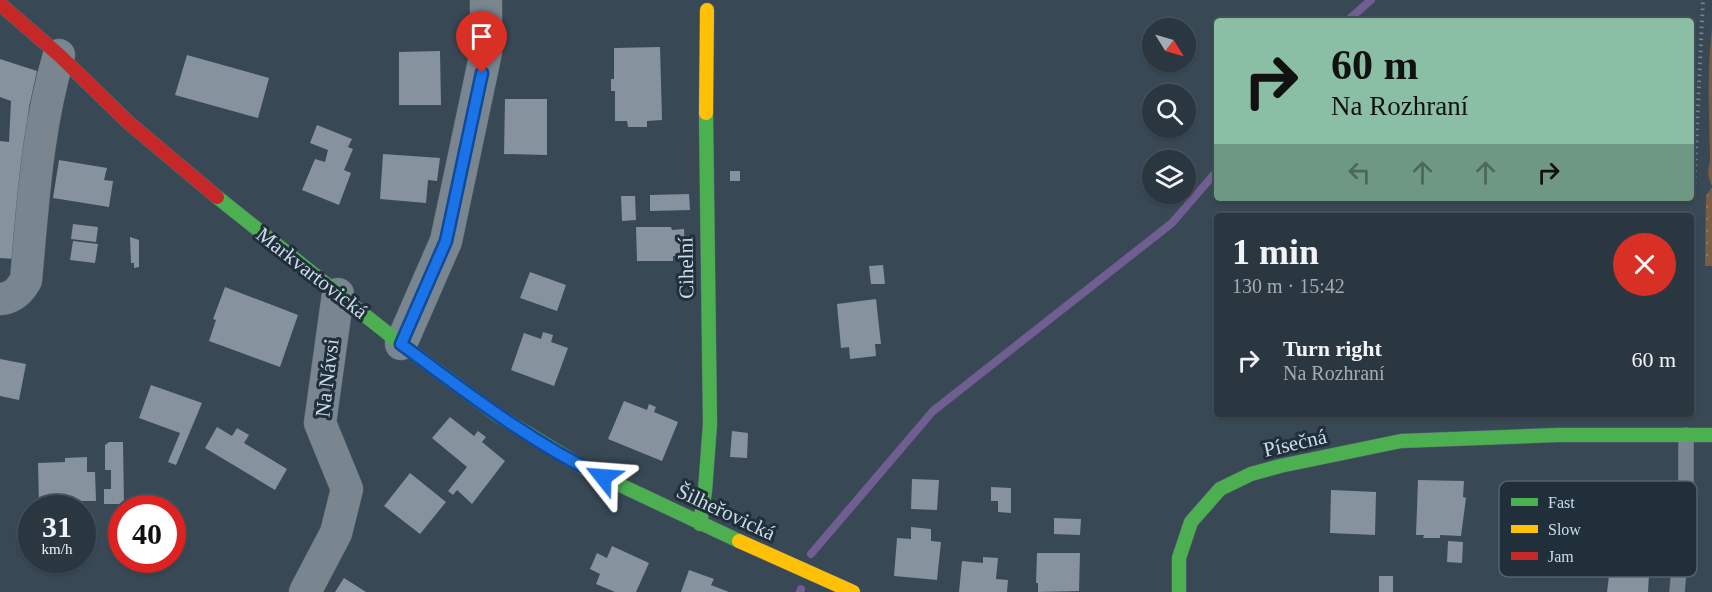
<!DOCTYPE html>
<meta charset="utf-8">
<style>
body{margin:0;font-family:"Times New Roman",serif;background:#323f47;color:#f1f3f6;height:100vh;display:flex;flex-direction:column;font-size:22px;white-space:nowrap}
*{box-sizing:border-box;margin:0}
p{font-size:20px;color:#a5acb1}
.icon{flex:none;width:33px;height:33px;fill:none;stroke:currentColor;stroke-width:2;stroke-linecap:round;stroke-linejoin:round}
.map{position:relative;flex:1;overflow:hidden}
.drawer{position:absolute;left:1214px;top:213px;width:480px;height:204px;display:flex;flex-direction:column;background:#2a3740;border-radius:6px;box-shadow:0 2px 4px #0004,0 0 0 2px #465159}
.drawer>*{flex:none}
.hud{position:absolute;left:1214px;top:18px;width:480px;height:183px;border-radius:6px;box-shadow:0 2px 4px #0004,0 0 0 2px #465159;background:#8abfa5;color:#111;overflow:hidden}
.needle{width:39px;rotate:127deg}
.fabs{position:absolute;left:1142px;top:18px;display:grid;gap:12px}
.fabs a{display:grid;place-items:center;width:54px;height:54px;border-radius:50%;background:#2a3740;box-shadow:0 2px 4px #0004,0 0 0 2px #465159;font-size:30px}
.speed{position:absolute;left:18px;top:495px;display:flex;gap:12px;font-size:30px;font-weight:700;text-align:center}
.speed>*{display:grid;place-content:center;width:78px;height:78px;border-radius:50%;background:#2a3740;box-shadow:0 2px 4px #0004,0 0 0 2px #465159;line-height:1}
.speed small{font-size:15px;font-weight:400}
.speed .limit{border:9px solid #d22;background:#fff;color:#111}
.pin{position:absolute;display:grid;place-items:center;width:51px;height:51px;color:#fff;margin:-62px -26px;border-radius:50% 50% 50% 0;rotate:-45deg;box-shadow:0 0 6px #0007}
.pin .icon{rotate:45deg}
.me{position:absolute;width:66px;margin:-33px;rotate:298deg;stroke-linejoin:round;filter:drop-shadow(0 0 4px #0008)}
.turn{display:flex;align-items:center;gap:21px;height:126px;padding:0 18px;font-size:27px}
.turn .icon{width:78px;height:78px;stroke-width:2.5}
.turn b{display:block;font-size:42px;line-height:51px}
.lanes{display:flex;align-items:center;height:57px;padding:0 18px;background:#0003;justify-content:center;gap:30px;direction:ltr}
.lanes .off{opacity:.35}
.round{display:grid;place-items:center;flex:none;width:63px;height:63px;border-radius:32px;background:#323f47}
.head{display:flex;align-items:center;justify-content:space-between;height:102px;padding:0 18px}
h1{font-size:36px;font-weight:700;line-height:45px}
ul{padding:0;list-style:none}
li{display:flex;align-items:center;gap:18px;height:90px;padding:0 18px}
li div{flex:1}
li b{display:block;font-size:22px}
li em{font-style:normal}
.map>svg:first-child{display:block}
.grass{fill:url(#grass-dots)}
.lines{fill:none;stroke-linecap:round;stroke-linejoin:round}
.stream{stroke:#705e93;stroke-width:8}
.building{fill:#86929e}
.lane-casing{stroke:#586772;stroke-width:16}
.street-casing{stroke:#586772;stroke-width:33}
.fast-casing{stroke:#586772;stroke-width:15}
.slow-casing{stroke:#586772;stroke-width:15}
.jam-casing{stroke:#586772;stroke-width:15}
.path{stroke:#79858d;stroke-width:4;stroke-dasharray:1.5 4.5;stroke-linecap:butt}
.lane{stroke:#798690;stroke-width:15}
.street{stroke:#798690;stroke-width:32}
.fast{stroke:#4caf50;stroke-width:14}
.slow{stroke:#ffc107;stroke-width:14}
.jam{stroke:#c62828;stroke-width:14}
.route-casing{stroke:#114b97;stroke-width:15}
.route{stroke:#1a73e8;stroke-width:10}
.labels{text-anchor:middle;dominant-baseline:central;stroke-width:6;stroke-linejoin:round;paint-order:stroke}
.street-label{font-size:21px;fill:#cadcea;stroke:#212f3a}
.key{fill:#212f3a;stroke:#54636f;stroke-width:1.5}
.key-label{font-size:16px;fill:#cadcea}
</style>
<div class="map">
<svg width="1712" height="592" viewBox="0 0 1712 592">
<defs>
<pattern id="grass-dots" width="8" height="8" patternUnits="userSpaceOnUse" patternTransform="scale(1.5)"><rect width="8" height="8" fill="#785c44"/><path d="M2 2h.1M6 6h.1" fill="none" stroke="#8a735f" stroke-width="1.8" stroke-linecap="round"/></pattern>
</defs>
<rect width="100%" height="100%" fill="#384955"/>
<path class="grass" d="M1712,28V186C1705,171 1710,170 1710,155C1709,112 1707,70 1712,28Z
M1712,187V266H1705L1706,196Z"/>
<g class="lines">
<path class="stream" d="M1347,21L1371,0
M811,554L933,411L1172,223L1216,172
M800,592L801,589"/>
</g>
<path class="building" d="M660,47L662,120L647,121V127H628L627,121H615V91H611V79H614V48Z
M440,51L441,105H399V52Z
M187,55L269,78L258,118L175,95Z
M0,59L37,71L29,107L15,259L0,258V141L9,142L11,101L0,97Z
M505,99H547V155L504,154Z
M317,125L352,139L348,147L353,149L344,170L351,173L339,205L302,190L315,159L325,162L328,150L310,143Z
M383,154L440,158L437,181L428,180L426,203L380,199Z
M59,160L107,168L104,180L113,181L109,207L53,198Z
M730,171H740V181H730Z
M689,194L690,210L650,211V195Z
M621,196H635L636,220L622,221Z
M73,224L98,227L96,242L71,239Z
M636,227H671L672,230L684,229L685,256H673V261H637Z
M130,237L139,240V267L134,268V263H131Z
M73,241L98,244L95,263L70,260Z
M883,265L885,284H871L869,266Z
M530,272L566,285L557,311L520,298Z
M225,287L298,315L280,367L209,341L216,320L213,319Z
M876,299L881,344H875L876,356L850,359L849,347L841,348L837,304Z
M543,332L553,335L551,342L568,348L554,386L511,370L524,333L541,339Z
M0,359L26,364L19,400L0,396Z
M151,385L202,403L176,465L168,462L180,433L139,418Z
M624,401L647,410L649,404L656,407L654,412L678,422L662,461L608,439Z
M450,417L474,436L478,431L486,437L482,442L505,461L472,504L457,490L453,495L448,491L467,467L432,438Z
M217,427L232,436L237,428L249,435L244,443L287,469L275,490L205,448Z
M732,431L748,433L747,458L730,457Z
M109,442H123L124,504H104V489H111V470H105V445Z
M87,457V472H95L96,501H81V506L71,507V502L39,503L38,463L65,462V458Z
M410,473L446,502L420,534L384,506Z
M912,479L939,480L937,510L911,509Z
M1418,480L1464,481L1463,497L1466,498L1461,536L1440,535V538H1423L1424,535H1416Z
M991,487L1011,488V513L998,512V501H991Z
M1331,490L1376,492L1375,535L1330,533Z
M1610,514L1659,518L1655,565L1647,564L1646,574H1649L1648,592H1607L1609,576L1622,577L1623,571H1629L1630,564L1597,561L1599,543L1608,544Z
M1054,518L1081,519L1080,535L1054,534Z
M911,527L931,529V541L941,542L937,580L894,576L897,538L911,539Z
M1448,541L1463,542L1462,563L1447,562Z
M612,546L649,563L636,592H615L596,584L600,574L590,569L597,553L607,558Z
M1037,553H1080L1079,591L1038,592V583H1036Z
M983,557L998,558L996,579L1008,580L1007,592H959L962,561L983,563Z
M689,570L714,579L711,585L729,592H681Z
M1379,576H1393V592H1379Z
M344,578L366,592H335Z"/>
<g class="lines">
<g class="lane-casing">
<path id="lane" d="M1677,592L1686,494V435"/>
</g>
<g class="street-casing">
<path id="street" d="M0,299C13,298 20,291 26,280C33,204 37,128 59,55
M401,344L446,241L486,52V0
M305,592L336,533L347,489L320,423L338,294"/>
</g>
<g class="fast-casing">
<path id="fast" d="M217,197L401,344L496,414L584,468L739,541
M700,524L705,491L710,424L706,113
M1179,592V558L1191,522L1220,489L1251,474L1280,466L1401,441L1557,435H1712"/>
</g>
<g class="slow-casing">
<path id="slow" d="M706,113L707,10
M739,541L853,592"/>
</g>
<g class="jam-casing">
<path id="jam" d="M0,4L59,55L129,123L217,197"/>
</g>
<path class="path" d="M1694,190L1703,0"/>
<use href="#lane" class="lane"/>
<use href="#street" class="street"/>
<use href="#fast" class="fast"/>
<use href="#slow" class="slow"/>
<use href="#jam" class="jam"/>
</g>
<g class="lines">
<g class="route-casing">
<path id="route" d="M482,73L446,241L401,344C466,392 530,442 603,477"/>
</g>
<use href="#route" class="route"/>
</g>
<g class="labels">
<g class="street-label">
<text transform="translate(686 268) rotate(-91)">Cihelní</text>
<text transform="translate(312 273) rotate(38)">Markvartovická</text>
<text transform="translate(327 378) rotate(-83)">Na Návsi</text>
<text transform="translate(1295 443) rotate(-13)">Písečná</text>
<text transform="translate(726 512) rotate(25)">Šilheřovická</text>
</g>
</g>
<rect x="1499" y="481" width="198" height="96" rx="9" class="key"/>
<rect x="1511" y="498" width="27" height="8" fill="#4caf50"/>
<rect x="1511" y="525" width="27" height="8" fill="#ffc107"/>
<rect x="1511" y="552" width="27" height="8" fill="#c62828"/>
<g class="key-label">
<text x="1548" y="508">Fast</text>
<text x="1548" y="535">Slow</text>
<text x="1548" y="562">Jam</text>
</g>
</svg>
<div class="fabs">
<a><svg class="needle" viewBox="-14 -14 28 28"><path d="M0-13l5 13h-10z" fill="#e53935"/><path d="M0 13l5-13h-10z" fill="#a5acb1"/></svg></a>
<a><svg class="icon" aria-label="search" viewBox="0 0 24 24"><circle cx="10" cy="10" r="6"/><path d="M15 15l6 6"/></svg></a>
<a><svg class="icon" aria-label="layers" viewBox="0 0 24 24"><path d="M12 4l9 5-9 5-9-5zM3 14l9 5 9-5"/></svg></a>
</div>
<div class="speed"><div>31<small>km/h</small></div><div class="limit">40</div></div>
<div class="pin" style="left:482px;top:73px;background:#d93025"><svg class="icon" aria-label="arrive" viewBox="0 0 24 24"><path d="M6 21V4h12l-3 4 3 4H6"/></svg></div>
<svg class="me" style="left:603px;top:477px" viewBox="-20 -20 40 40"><path d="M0-17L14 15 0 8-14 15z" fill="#1a73e8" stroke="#fff" stroke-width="4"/></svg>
<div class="hud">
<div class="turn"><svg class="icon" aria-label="right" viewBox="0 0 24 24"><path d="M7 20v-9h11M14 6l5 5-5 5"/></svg><div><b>60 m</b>Na Rozhraní</div></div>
<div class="lanes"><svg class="icon off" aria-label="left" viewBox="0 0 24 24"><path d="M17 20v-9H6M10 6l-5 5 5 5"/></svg><svg class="icon off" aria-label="ahead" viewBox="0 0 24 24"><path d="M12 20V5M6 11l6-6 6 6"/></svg><svg class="icon off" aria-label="ahead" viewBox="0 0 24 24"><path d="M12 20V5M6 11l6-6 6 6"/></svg><svg class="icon" aria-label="right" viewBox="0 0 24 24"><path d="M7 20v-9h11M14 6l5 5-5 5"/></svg></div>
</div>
<section class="drawer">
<div class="head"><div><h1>1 min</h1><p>130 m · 15:42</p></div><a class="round" style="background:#d93025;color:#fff"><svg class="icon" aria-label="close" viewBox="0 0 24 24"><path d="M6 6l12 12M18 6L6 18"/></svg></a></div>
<ul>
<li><svg class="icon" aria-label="right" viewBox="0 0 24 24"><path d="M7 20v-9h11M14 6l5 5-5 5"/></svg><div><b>Turn right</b><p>Na Rozhraní</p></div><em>60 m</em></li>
</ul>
</section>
</div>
